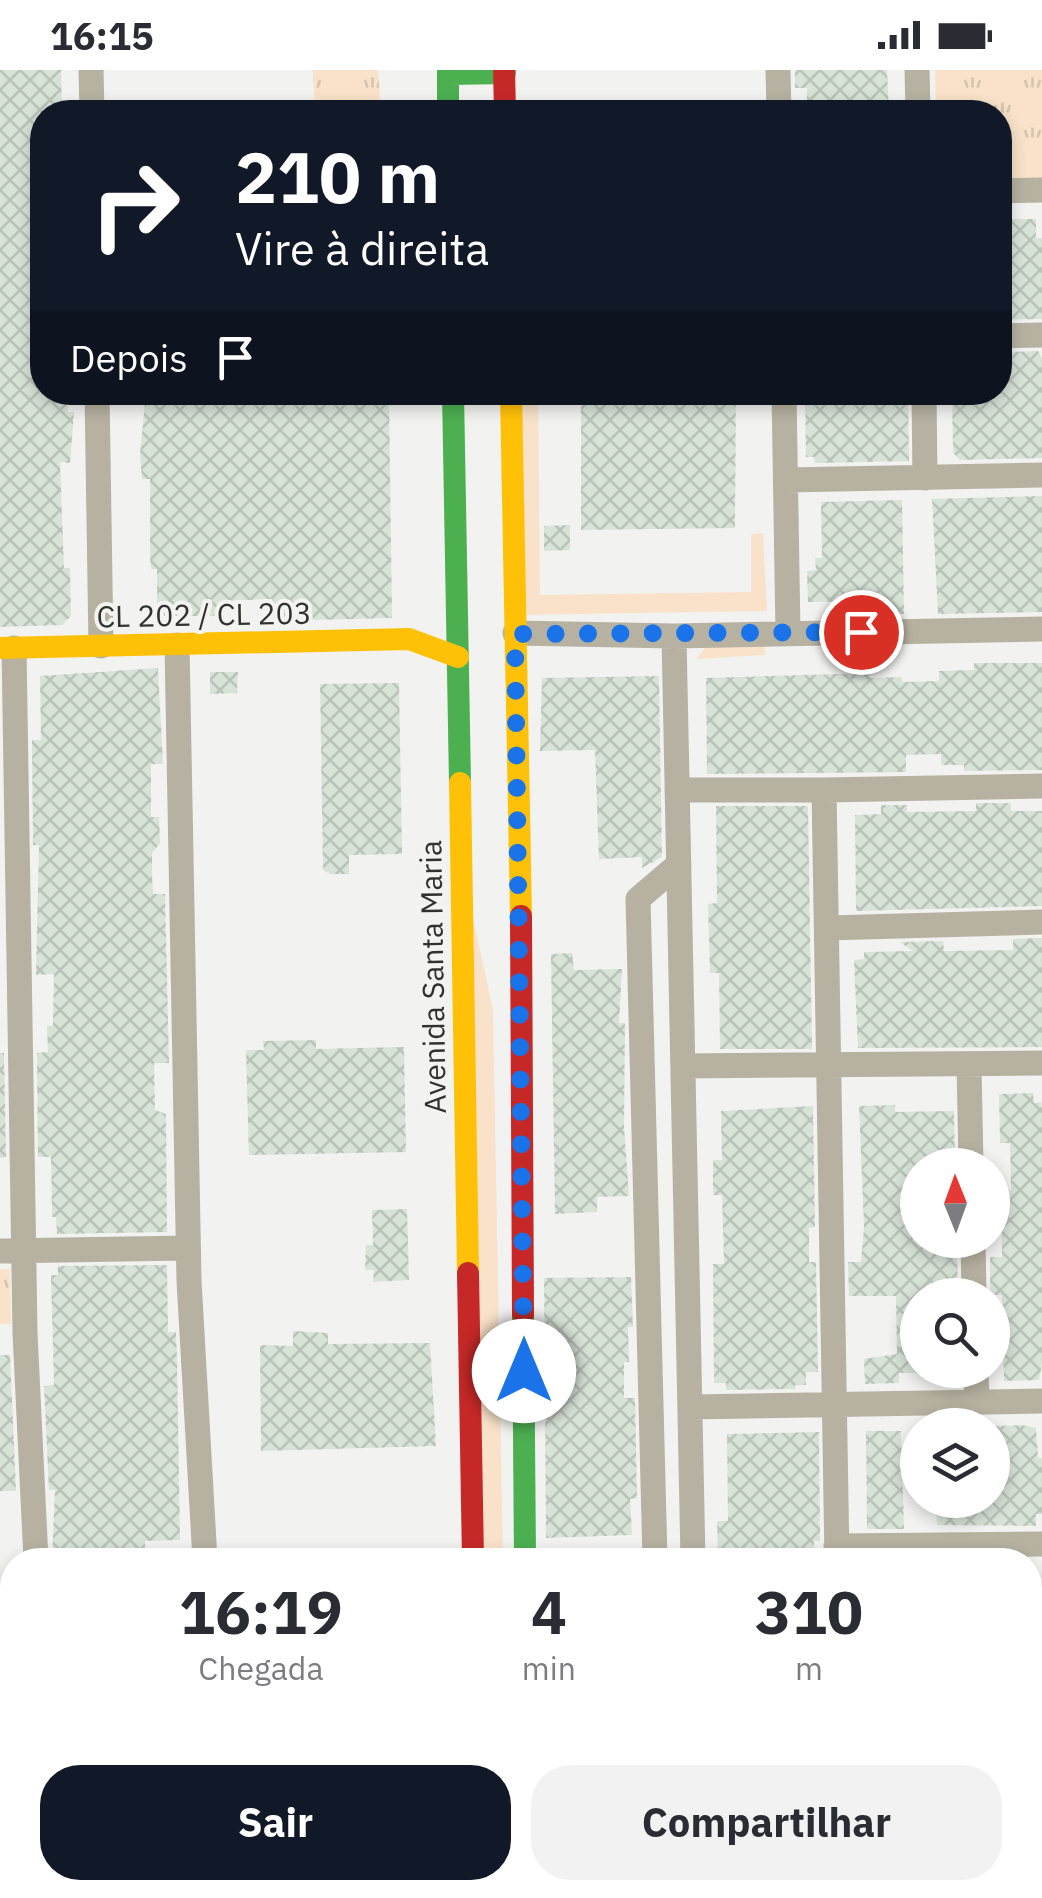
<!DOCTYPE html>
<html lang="pt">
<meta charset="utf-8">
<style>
body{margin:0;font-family:"IBM Plex Sans",sans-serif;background:#f2f2f3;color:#2b2b33;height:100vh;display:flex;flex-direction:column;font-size:38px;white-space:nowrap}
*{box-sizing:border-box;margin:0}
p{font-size:32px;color:#7c7c81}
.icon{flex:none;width:55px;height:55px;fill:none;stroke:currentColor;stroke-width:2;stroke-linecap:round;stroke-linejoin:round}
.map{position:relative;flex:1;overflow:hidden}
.drawer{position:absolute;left:0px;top:1478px;width:1042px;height:352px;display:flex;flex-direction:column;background:#fff;border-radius:40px 40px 0 0;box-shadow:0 5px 15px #0003}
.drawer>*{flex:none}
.guide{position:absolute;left:30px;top:30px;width:982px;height:305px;border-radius:40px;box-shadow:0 5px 15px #0003;background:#111827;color:#fff;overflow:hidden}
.needle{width:65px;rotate:359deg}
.controls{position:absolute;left:900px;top:1078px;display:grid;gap:20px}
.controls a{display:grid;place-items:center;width:110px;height:110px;border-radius:50%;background:#fff;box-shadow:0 5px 15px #0003;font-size:50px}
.pin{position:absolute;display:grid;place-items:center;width:85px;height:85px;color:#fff;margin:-42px;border:5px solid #fff;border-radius:50%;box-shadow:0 2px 10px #0007}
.me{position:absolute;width:110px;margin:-55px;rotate:0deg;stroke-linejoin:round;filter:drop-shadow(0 0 8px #0008)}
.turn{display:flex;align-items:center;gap:35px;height:210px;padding:0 40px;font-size:45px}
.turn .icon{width:130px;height:130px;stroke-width:2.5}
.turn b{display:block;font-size:70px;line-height:85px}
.then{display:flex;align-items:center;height:95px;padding:0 40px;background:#0003;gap:20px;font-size:38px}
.eta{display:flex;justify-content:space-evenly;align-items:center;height:170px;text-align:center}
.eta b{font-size:60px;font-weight:700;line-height:70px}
.action{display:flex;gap:20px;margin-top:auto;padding:20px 40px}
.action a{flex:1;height:115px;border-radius:40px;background:#111827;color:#fff;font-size:40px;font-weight:700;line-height:115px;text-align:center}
.action a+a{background:#f2f2f3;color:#2b2b33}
.status{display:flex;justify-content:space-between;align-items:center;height:70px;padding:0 50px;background:#fff;direction:ltr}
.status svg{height:28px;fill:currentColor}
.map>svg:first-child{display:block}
.grass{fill:#f9e2c9}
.park{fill:url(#park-tufts)}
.building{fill:url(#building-cross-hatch)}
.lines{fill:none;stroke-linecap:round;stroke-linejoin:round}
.street{stroke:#b6b1a1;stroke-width:25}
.fast{stroke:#4caf50;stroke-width:22}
.slow{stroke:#ffc107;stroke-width:22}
.jam{stroke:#c62828;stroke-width:22}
.route{stroke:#1a73e8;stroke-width:18;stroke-dasharray:0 32.4}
.labels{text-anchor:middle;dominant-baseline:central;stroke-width:8;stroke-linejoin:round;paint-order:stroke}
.street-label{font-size:30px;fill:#313230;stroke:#f3f4f0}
</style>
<div class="status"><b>16:15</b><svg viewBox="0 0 49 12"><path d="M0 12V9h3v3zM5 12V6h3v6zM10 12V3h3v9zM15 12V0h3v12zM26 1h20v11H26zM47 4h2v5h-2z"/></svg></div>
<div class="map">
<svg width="1042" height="1828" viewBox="0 0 1042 1828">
<defs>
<pattern id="park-tufts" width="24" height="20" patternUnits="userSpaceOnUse" patternTransform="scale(2.5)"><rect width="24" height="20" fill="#f9e2c9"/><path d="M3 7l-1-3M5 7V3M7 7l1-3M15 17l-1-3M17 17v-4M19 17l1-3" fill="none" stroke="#d6c2ad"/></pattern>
<pattern id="building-cross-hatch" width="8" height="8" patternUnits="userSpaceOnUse" patternTransform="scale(2.5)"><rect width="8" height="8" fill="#d8e3d8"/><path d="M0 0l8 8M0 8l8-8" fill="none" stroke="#bac3ba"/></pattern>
</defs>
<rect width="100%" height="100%" fill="#f2f3f1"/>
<path class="grass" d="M518,323H538L540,525L751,522V464L763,463L767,541L520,545Z
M710,572H764L765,585L696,589Z
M471,838L493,940L503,1490H479Z"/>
<path class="park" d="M313,0H378L381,42H315Z
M935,0H1042V109L1000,110V42H936Z
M0,1199H10L11,1254H0Z"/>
<path class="building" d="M0,0H61L62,42H42V322H67L68,342H74L70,393L60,392L64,498H70L71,546L62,555L0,557Z
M795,0H887L889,42H807V18H795Z
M1001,149H1036V168H1042V249L1000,250Z
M1038,281L1042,288V388L960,390L953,383L952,324L1000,322L1003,282Z
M146,322H389L392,548L272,551V529L221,531V546H157V499H151L150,487V409H142L140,384Z
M581,322H736L735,458L581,460Z
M805,322H908L909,391L815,393L814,387H806Z
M1042,426V542L938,544L932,429Z
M902,430L904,544L868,545V532L859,531L808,532L807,501L816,500L815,488H822L821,432Z
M570,455V480L544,481V456Z
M974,593H1042V700L964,701V695H941V684L906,685V702L707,704L706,608L870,603V608L902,607V612L939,611V601L974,600Z
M158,598L163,694H151V747H159L160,773L152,783V806L153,824H165L169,993H154L155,1040L166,1044L167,1162L57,1164L56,1147H52L51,1087H38L37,983L48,982L47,956H53L54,904L36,905L39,775H33L32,670H41L40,606Z
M210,602H238L237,623L210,624Z
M659,606L662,787L642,798V787L599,789L595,680L540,681L542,608Z
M399,613L402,784L349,785V804H330L323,800L320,614Z
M976,733H1011V741H1042V836L856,841L855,745L881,744V735H907V742L976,741Z
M716,736H808L812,979H720L719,903H710L708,834L717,833Z
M1042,868V977L858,978L854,890L864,889V882L913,881L900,872L943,871L944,881L1013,880V869Z
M572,883L574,900L622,899L619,953H625L624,1057L629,1126L597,1127V1142L555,1144L551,884Z
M316,970V979L404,977L406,1082L249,1085L246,980H264L263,971Z
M0,983H4L6,1087L0,1088Z
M1033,1023L1034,1033L1041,1032L1042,1039V1294L1039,1310L1004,1311L1002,1225H990V1187H1002L1001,1120H1011L1010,1073H1000L999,1024Z
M895,1035V1042L954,1041L955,1095H918V1170H949V1177H957L958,1225H918V1303H899V1313L865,1314L864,1289L897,1284L896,1226H849L848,1192H861L864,1157L859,1036Z
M813,1036L815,1157L809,1158V1192H816L818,1302H806V1315H795V1319L726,1320V1313H714L713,1194H724L722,1125H713V1090H722L721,1041Z
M407,1139L409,1210L373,1212L374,1200H365L366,1175H373L372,1140Z
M167,1195L168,1262H176L177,1288L180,1470L145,1471V1490H52L55,1420H49L44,1316L54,1315L51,1205H58V1196Z
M631,1207L633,1257H628L629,1292H624V1328H635L637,1428L630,1429L632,1465L546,1468L544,1208Z
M293,1261L328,1263V1274L430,1273L436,1376L261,1381L260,1275L293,1276Z
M0,1285H10L16,1421H0Z
M1022,1355L1036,1358L1038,1388H1042V1444H1036V1456L937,1455L936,1431L992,1430V1356Z
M866,1361H901L904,1459H867Z
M819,1362L820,1471H814L815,1490L718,1487L717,1451H728L727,1364Z"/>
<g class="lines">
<path class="street" d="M91,0L92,42
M778,0L779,42
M917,0L918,42
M1000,121L1042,120
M1000,266L1042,265
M97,322L101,576
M784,322L788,563
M924,322L925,408
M786,410L1042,405
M515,563L674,566L1042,559
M674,566L693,1490
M177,575L189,1211L205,1490
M14,578L25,1263L36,1490
M677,720H824L837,1490
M824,720L1042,716
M827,858L1042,852
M969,994L971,1095
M683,996L1042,993
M973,1170L974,1225
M0,1181L188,1178
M976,1300L977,1332
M690,1337L1042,1331
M836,1476L1042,1474
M655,1490L638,829L679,794
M1030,1613H1042
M1030,1770H1042"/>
<path class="fast" d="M448,0V42
M448,4L505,3
M453,322L460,713
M523,1244L525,1490"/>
<path class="slow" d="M511,322L521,846
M0,578L409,569L458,587
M460,713L468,1203
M0,1793H12"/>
<path class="jam" d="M504,0L505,42
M521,846L523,1244
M468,1203L473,1490
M122,1818V1828"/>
</g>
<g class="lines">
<path class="route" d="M524,1301L515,564L861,562"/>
</g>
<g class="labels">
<g class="street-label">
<text transform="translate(204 544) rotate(-1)">CL 202 / CL 203</text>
<text transform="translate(432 907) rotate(-91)">Avenida Santa Maria</text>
</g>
</g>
</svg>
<div class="controls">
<a><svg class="needle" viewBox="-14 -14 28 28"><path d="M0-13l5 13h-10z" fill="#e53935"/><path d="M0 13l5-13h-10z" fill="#7c7c81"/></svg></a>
<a><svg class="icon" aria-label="search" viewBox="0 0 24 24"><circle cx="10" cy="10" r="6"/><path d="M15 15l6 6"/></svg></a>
<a><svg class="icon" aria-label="layers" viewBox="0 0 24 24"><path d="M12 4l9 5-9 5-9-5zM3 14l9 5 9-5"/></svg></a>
</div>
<div class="pin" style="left:861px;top:562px;background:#d93025"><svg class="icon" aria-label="arrive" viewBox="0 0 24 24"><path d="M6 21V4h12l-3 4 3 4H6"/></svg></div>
<svg class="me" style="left:524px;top:1301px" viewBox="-20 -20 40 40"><circle r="19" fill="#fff"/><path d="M0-13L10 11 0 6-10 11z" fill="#1a73e8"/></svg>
<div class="guide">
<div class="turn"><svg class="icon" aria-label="right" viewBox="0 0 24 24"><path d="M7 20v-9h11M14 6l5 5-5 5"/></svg><div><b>210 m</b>Vire à direita</div></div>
<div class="then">Depois<svg class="icon" aria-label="arrive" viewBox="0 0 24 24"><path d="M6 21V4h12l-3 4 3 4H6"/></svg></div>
</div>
<section class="drawer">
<div class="eta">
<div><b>16:19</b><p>Chegada</p></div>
<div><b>4</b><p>min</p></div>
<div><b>310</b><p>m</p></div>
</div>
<div class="action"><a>Sair</a><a>Compartilhar</a></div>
</section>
</div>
